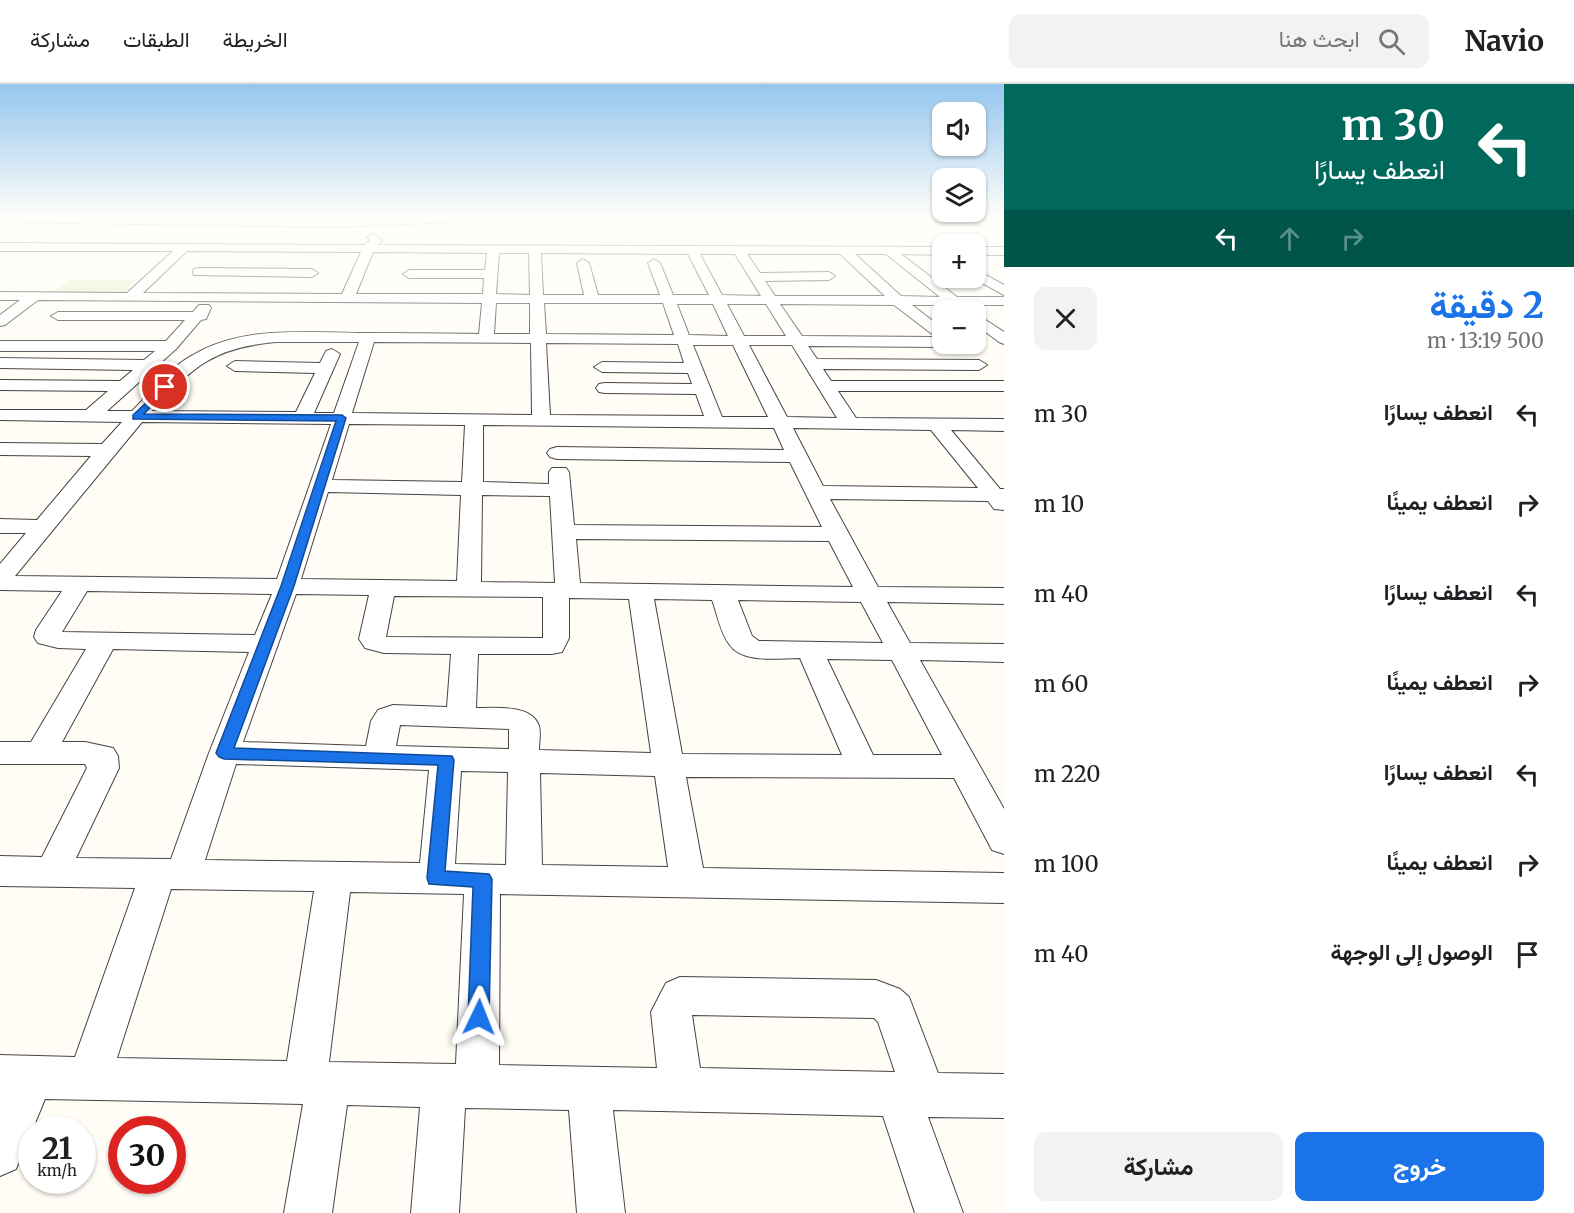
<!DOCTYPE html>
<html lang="ar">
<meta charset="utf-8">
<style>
body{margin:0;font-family:Merriweather,Vazirmatn,serif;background:#f2f2f2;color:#202124;direction:rtl;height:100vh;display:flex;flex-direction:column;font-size:22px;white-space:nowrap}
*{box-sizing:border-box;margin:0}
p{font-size:20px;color:#757577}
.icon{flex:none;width:33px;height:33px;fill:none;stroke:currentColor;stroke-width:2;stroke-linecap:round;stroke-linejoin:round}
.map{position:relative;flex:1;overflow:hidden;direction:ltr}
.side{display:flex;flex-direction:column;background:#fff;width:570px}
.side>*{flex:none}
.hud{background:#00695c;color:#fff;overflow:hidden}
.buttons{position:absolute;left:932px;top:18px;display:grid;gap:12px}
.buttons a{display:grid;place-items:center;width:54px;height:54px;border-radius:12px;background:#fff;box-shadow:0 2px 4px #0004;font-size:30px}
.speed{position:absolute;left:18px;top:1032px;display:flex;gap:12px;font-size:30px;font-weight:700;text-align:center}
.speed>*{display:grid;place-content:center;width:78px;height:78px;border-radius:50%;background:#fff;box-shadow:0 2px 4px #0004;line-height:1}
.speed small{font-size:15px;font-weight:400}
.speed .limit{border:9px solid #d22;background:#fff;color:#111}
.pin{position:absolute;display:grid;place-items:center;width:51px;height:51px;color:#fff;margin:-26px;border:3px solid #fff;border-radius:50%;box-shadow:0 2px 6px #0007}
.me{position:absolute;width:66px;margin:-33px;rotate:2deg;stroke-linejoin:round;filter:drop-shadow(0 0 4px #0008)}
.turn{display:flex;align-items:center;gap:21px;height:126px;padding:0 30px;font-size:27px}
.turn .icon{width:78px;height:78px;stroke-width:2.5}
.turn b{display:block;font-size:42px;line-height:51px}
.lanes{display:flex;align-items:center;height:57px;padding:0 30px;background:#0003;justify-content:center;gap:30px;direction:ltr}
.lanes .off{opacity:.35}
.round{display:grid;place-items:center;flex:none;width:63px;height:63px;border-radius:12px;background:#f2f2f2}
.head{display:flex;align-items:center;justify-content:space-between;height:102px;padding:0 30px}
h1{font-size:36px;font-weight:700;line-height:45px;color:#1a73e8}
.primary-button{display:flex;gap:12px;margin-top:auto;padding:12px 30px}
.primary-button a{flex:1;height:69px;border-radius:12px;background:#1a73e8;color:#fff;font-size:24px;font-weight:700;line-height:69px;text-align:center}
.primary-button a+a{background:#f2f2f2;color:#202124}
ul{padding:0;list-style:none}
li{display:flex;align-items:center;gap:18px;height:90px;padding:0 30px}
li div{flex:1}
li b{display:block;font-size:22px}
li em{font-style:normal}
header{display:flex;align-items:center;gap:36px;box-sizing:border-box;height:84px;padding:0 30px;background:#fff;border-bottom:2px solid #e0e0e0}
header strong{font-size:28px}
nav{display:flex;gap:33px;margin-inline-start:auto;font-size:21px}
.search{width:420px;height:54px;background:#f2f2f2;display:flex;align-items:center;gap:15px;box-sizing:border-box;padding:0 21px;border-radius:12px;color:#757577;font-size:22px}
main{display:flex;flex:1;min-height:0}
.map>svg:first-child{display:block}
.pitch{fill:#e6f2cf}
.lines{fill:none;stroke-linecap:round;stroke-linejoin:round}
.minor-casing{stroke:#444;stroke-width:2}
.minor{fill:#fff;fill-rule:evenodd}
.route{fill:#1a73e8;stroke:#114b97;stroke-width:1.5}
</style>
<header>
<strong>Navio</strong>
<div class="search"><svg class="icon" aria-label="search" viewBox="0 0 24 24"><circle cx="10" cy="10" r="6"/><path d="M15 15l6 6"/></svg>ابحث هنا</div>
<nav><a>الخريطة</a><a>الطبقات</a><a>مشاركة</a></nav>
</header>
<main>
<section class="side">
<div class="hud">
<div class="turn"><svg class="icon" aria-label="left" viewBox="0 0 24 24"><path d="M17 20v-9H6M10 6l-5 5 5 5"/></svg><div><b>30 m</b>انعطف يسارًا</div></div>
<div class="lanes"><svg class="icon" aria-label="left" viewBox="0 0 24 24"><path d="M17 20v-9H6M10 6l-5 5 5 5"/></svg><svg class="icon off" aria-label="ahead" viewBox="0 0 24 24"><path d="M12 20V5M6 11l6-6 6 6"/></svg><svg class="icon off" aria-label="right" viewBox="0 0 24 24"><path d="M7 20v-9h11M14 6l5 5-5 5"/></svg></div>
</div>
<div class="head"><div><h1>2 دقيقة</h1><p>500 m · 13:19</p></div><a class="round"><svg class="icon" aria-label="close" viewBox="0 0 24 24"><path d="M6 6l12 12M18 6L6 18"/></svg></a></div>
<ul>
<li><svg class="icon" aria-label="left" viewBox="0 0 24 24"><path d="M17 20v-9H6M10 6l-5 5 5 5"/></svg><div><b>انعطف يسارًا</b></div><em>30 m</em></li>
<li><svg class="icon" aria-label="right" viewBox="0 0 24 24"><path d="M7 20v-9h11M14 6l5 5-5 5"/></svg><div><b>انعطف يمينًا</b></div><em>10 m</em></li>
<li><svg class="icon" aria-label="left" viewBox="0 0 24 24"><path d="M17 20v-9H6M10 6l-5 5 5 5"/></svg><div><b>انعطف يسارًا</b></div><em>40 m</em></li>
<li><svg class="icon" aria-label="right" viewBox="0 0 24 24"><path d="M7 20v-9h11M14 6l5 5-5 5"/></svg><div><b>انعطف يمينًا</b></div><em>60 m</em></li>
<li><svg class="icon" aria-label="left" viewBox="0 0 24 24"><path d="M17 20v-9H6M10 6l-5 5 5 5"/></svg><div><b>انعطف يسارًا</b></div><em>220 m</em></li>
<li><svg class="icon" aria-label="right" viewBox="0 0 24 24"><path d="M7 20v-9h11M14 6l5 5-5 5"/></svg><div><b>انعطف يمينًا</b></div><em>100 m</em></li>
<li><svg class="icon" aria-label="arrive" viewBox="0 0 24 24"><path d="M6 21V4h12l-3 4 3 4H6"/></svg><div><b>الوصول إلى الوجهة</b></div><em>40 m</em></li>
</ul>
<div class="primary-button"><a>خروج</a><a>مشاركة</a></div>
</section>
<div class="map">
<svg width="1004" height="1129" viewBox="0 0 1004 1129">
<rect width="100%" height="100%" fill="#fffdf5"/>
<path class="pitch" d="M69,196H136L124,208H54Z"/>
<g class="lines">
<g class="minor-casing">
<path id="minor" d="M0,132L337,137L444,132H525L520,135L337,143L0,138Z
M373,150L382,156L378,161L942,163V171L901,170L957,213H1004V221H964L958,224L950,221H912L942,244V260H949L942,263L808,262L817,275L979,276L987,281L979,286L823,285L831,297H1004V307H838L856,334L1004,335V347L951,346L1000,405H1004V426L994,425L988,417L830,415L878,503L1004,504V520L887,518L910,559L1004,560V578L920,576L1004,725V770L992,766L954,694L686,693L703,784L1004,789V819L500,810L499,981L657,984L651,928L666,899L680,893L876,896L900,905L909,913L938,989L1004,990V1034L928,1033L963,1129H915L883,1032L613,1026L625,1129H577L569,1026L465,1024L459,1129H411L420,1023L347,1021L332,1129H284L303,1020L45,1015L16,1085L0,1092V971L75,973L135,804L0,802V772L42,773L87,684L85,680H0V658H31L86,565L58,564L38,559L34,553L36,546L62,507L0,506V480L26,449H0V435L37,436L91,372L0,371V359L102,360L122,338L0,336V326H86L108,307L0,306V296L120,297L133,286L0,284V274L144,276L155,267H0V257H166L185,236H58L51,232L58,228H193L199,221H209L211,224L206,235L201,236L176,265L107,327H132C151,308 169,284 193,271C242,242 305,248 359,249C399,249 439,249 479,250L482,219L38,216L5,241L0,242V231L20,216H0V208L127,209L173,167H0V159L365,161L370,156L367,153ZM187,167L361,168L342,210L143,209ZM373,168L487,169L485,186H409L403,190L409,194H484L483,210H356ZM499,169H529L530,211L496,210ZM541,169L688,170L709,211H673L660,179L654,175L648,179L660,211H598L589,179L583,175L577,179L584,211H543ZM700,170H735L761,212L722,211ZM747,170H840L885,212H775L765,197L829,196L835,192L829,188L760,189ZM855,170H886L940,213L901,212ZM496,219H530V250H494ZM544,219H663L674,251L546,250ZM677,220H713L728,252L689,251ZM727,220H766L786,252H744ZM780,220L894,221L936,253L802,252ZM276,258H359L334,329H314L340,270L332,265L326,267L320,279L235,277L227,282L235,287L315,289L296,328L152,327C194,282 212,264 276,258ZM374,258L531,259L532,331L352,329ZM546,259L678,260L684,279L602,278L594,283L602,288L688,289L692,300L605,299L599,300L596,304L599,308L605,309L696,310L704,332L550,331ZM693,261H733L768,333H722ZM749,261H792L837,334L787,333ZM142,338L331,340L277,495L15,492ZM349,340L465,341L462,398L332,396ZM483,341L774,344L784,366L557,363L550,365L547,369L550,373L557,375L790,378L822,443L574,441L569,388L566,384H552L549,388V400L483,398ZM793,344L931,346L978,404L823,402ZM328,408L461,411L457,497L301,495ZM482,411L550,412L555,499L481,498ZM576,455L829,457L853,503L580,499ZM87,507L272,510L255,551L62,548ZM296,510L369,511L359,555L365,564L384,569L451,570L447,623L393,621L378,626L371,637L366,662L243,658ZM394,512L543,513V554L386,553ZM569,514L629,515L651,669L539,666C539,659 541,648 539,642C532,620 494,624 476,624L478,570H552L562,568L569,554ZM654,515L712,516C717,529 720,548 729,560C742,580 778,574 800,574L842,671L682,670ZM738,516L861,518L883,559L759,557L752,552ZM113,565L249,568L209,669L171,775L76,774L119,684L118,672L113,664L85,658H62ZM827,575L892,576L942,671H873ZM400,641L509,645V665L396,662ZM236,680L429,686L420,779L205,776ZM461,687L508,688L506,781L455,780ZM540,689L655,692L668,783L542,781ZM171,805L314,807L287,977L117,974ZM350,808L464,810L456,980L329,978ZM692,931L874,934L878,938L895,988L700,984Z
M975,163H1004V171H975Z
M199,184L312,185L318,189L312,193L194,191L193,188L194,185Z
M975,185L1004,201V211L973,194Z
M975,229L1004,248V260L999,258L975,240Z"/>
</g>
<use href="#minor" class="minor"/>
</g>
<linearGradient id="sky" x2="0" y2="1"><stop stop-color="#95c6ee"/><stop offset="0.46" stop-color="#fffefa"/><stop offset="1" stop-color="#fffefa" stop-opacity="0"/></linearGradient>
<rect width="1004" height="290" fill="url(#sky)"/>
<path class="route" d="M165,301L168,302V305L144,330L342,331L346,334L294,502L234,664L452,672L454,676L445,787L489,790L492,795L489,933L486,940L479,943L471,940L468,933L473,803L429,800L427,794L438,681L224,675L219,673L216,669L281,502L336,337L133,335V331Z"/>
</svg>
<div class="buttons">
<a><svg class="icon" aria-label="sound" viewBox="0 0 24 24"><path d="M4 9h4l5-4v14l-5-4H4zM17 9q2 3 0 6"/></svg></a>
<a><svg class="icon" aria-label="layers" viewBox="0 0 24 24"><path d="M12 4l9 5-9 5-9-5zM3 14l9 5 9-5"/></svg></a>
<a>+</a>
<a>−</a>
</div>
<div class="speed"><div>21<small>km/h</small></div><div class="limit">30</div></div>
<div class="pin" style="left:165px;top:303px;background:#d93025"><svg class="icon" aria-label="arrive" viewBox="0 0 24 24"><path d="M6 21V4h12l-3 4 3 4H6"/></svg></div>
<svg class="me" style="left:479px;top:933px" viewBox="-20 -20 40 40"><path d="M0-17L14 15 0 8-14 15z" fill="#1a73e8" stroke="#fff" stroke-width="4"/></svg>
</div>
</main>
